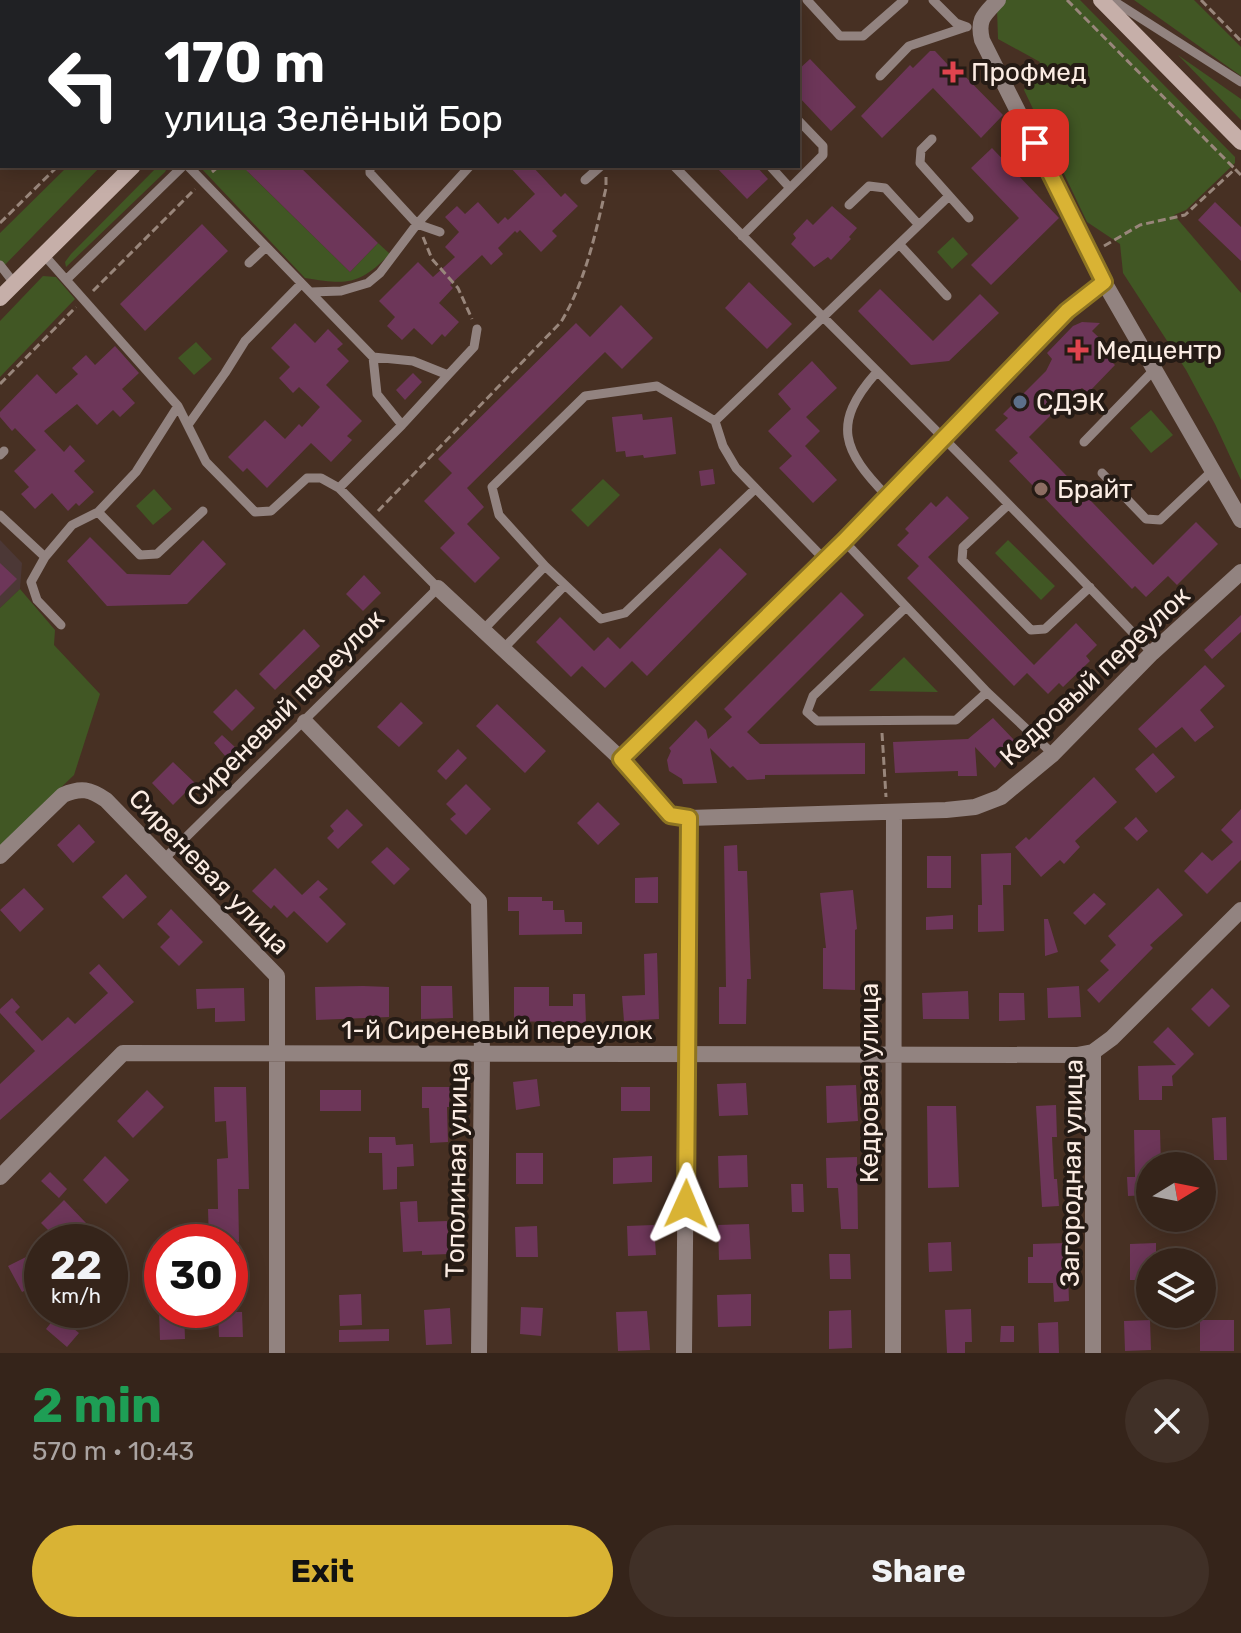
<!DOCTYPE html>
<meta charset="utf-8">
<style>
body{margin:0;font-family:Rubik,sans-serif;background:#403027;color:#f1f3f6;height:100vh;display:flex;flex-direction:column;font-size:30px;white-space:nowrap}
*{box-sizing:border-box;margin:0}
p{font-size:26px;color:#aaa4a2}
.icon{flex:none;width:44px;height:44px;fill:none;stroke:currentColor;stroke-width:2;stroke-linecap:round;stroke-linejoin:round}
.map{position:relative;height:1353px;overflow:hidden}
.side{display:flex;flex-direction:column;background:#35241a;flex:1}
.side>*{flex:none}
.guide{position:absolute;left:0px;top:0px;width:800px;height:168px;box-shadow:0 4px 20px #0003,0 0 0 2px #4f4139;background:#202124;color:#fff;overflow:hidden}
.needle{width:52px;rotate:80deg}
.tools{position:absolute;left:1136px;top:1152px;display:grid;gap:16px}
.tools a{display:grid;place-items:center;width:80px;height:80px;border-radius:50%;background:#35241a;box-shadow:0 4px 20px #0003,0 0 0 2px #4f4139;font-size:40px}
.speed{position:absolute;left:24px;top:1224px;display:flex;gap:16px;font-size:40px;font-weight:700;text-align:center}
.speed>*{display:grid;place-content:center;width:104px;height:104px;border-radius:50%;background:#35241a;box-shadow:0 4px 20px #0003,0 0 0 2px #4f4139;line-height:1}
.speed small{font-size:20px;font-weight:400}
.speed .limit{border:12px solid #d22;background:#fff;color:#111}
.pin{position:absolute;display:grid;place-items:center;width:68px;height:68px;color:#fff;margin:-34px;border-radius:16px;box-shadow:0 4px 12px #0006}
.me{position:absolute;width:88px;margin:-44px;rotate:1deg;stroke-linejoin:round;filter:drop-shadow(0 0 6px #0008)}
.turn{display:flex;align-items:center;gap:28px;height:168px;padding:0 32px;font-size:36px}
.turn .icon{width:104px;height:104px;stroke-width:2.5}
.turn b{display:block;font-size:56px;line-height:68px}
.round{display:grid;place-items:center;flex:none;width:84px;height:84px;border-radius:42px;background:#403027}
.head{display:flex;align-items:center;justify-content:space-between;height:136px;padding:0 32px}
h1{font-size:48px;font-weight:700;line-height:60px;color:#1e9e55}
.action{display:flex;gap:16px;margin-top:auto;padding:16px 32px}
.action a{flex:1;height:92px;border-radius:48px;background:#d9b334;color:#111;font-size:32px;font-weight:700;line-height:92px;text-align:center}
.action a+a{background:#403027;color:#f1f3f6}
.map>svg:first-child{display:block}
.medical{fill:#4c3836}
.green{fill:#415724}
.building{fill:#6d3659}
.lines{fill:none;stroke-linecap:round;stroke-linejoin:round}
.path{stroke:#99867b;stroke-width:3;stroke-dasharray:8 4;stroke-linecap:butt}
.lane{stroke:#928380;stroke-width:9}
.street{stroke:#928380;stroke-width:16}
.secondary{stroke:#c6afa9;stroke-width:16}
.route-casing{stroke:#8d7422;stroke-width:20}
.route{stroke:#d9b334;stroke-width:14}
.health-dot{fill:#e0444e;stroke:#251b15;stroke-width:3}
.service-dot{fill:#5c6f8a;stroke:#251b15;stroke-width:3}
.education-dot{fill:#8d6e63;stroke:#251b15;stroke-width:3}
.labels{text-anchor:middle;dominant-baseline:central;stroke-width:8;stroke-linejoin:round;paint-order:stroke}
.poi-label{font-size:26px;fill:#fbece3;stroke:#251b15;text-anchor:start}
.street-label{font-size:26px;fill:#fbece3;stroke:#251b15}
</style>
<div class="map">
<svg width="1241" height="1353" viewBox="0 0 1241 1353">
<rect width="100%" height="100%" fill="#473023"/>
<path class="medical" d="M0,540L22,563L20,589L0,608Z"/>
<path class="green" d="M1004,0H1080L1235,157V163L1186,210L1174,215L1241,293V480L1215,424L1186,370L1123,273L1120,244L1087,222L1024,90L1040,62L998,39L997,9Z
M1134,0H1194L1241,47V76Z
M1178,55L1241,99V120Z
M68,166H101L0,270V233Z
M158,166H168L165,172L66,267L65,262L71,254Z
M199,166H253L248,172L350,272L378,243L390,254C359,285 348,285 305,278Z
M953,237L968,254L952,269L937,252Z
M43,276L56,277L75,299L0,377V321Z
M196,342L212,359L194,375L178,358Z
M1151,410L1173,435L1151,453L1130,428Z
M603,479L620,495L588,527L571,510Z
M154,489L172,509L153,525L136,506Z
M1008,540L1055,586L1041,600L995,553Z
M20,589L55,630L54,645L100,694L74,775L0,846V608Z
M904,657L938,692L869,691Z"/>
<path class="building" d="M930,51H935L950,67L954,65L1003,115L981,138L933,88L882,138L861,116L910,65L913,68Z
M810,59L856,107L831,131L798,96V70Z
M992,148L1059,218L991,285L971,265L1019,218L971,168Z
M242,166H299L378,243L350,272Z
M509,166H532L561,197L565,193L578,206L552,231L557,236L541,252L520,230L517,233L515,231L498,248L503,254L491,265L482,255L450,285L453,288L439,303L459,322L445,337L442,334L432,345L414,328L402,340L387,326L395,317L379,301L418,262L433,277L455,257L445,247L459,232L445,217L457,206L465,214L478,202L498,224L505,217L508,220L535,194Z
M715,166H756L768,179L747,199Z
M1215,202L1241,227V261L1198,220Z
M832,206L857,228L849,237L851,239L831,260L828,257L814,267L791,244L796,238L793,234L807,219L813,225Z
M202,224L228,251L145,331L120,304Z
M749,282L792,324L767,349L725,308Z
M880,289L933,341L980,294L999,313L949,361L911,365L858,311Z
M621,305L653,338L622,369L605,352L467,488L484,507L467,524L500,558L475,583L440,548L455,533L424,501L452,473L438,459L576,323L590,337Z
M1082,322L1100,323L1092,331L1109,347L1103,353L1115,365L1088,393L1082,388L1070,396L1029,437L1153,565L1196,522L1218,544L1177,585L1168,576L1146,597L1135,586L1132,589L1009,461L1018,453L995,430L1008,418L1003,414L1046,371L1052,359L1047,353L1073,326Z
M295,323L315,343L328,329L343,344L337,349L349,361L326,385L362,421L347,436L352,440L331,462L311,443L267,488L247,468L243,472L228,457L265,420L285,439L299,424L302,427L320,407L299,387L293,393L279,378L290,367L271,348Z
M115,346L139,373L122,389L135,403L120,417L113,410L97,425L77,404L44,431L64,452L70,445L85,461L74,471L94,492L79,506L76,503L68,511L52,493L35,509L21,494L29,487L14,471L36,450L15,428L12,431L0,417V412L37,374L56,394L78,374L72,368L86,355L95,365Z
M812,361L837,388L806,417L820,431L805,446L837,480L813,503L779,468L792,456L768,431L791,409L778,394Z
M413,373L422,382L405,400L396,390Z
M642,414L643,420L672,417L676,454L644,458L643,455L626,457L625,451L616,452L612,417Z
M713,469L715,484L701,486L699,471Z
M947,496L969,518L928,557L1034,665L1076,623L1097,645L1086,656L1090,661L1063,687L1059,683L1048,694L1027,673L1014,686L907,578L919,566L897,545L909,533L905,529L931,502L936,507Z
M90,537L127,574L170,575L203,540L226,564L187,604L107,606L67,561Z
M720,548L747,574L647,676L632,661L605,688L582,666L571,677L536,642L560,617L594,651L608,637L620,649Z
M0,563L17,579L0,596Z
M364,575L381,593L363,611L346,594Z
M841,592L864,615L747,732L760,744L865,743V774L765,775V779L747,780L733,766L730,768L710,748L717,783L683,784L682,779L669,771L667,760L671,751L669,748L696,720L706,730L708,739L732,717L724,709Z
M1241,615V632L1212,659L1204,650Z
M304,629L320,646L275,690L259,674Z
M1205,665L1225,686L1200,710L1214,727L1195,742L1182,727L1156,748L1138,729Z
M236,689L255,708L232,731L213,712Z
M401,702L423,723L399,747L377,727Z
M497,704L546,751L525,773L476,726Z
M993,718L1016,742L995,768L975,747L977,776H958V771L895,773L893,742L968,739Z
M222,735L236,748L226,757L214,743Z
M458,749L467,758L446,780L437,771Z
M1153,753L1175,777L1156,793L1135,769Z
M173,762L195,783L173,805L152,783Z
M1094,777L1117,802L1075,841L1080,847L1064,864L1060,860L1041,877L1015,847L1026,837L1029,840Z
M466,784L491,809L466,835L450,819L456,814L446,804Z
M598,802L620,824L598,845L577,823Z
M347,809L363,825L338,849L327,838L334,831L330,826Z
M1241,809V860L1207,894L1184,871L1202,852L1212,861L1233,842L1221,830Z
M1136,817L1148,831L1137,841L1124,828Z
M79,824L95,842L73,863L57,845Z
M737,845L738,871H747L751,979H747L746,1024H719V987H726L724,846Z
M387,847L410,869L394,885L371,862Z
M1011,853V885H1003L1004,931L978,932V905H982L981,854Z
M927,856H951V888H927Z
M275,868L302,895L318,880L328,889L319,897L346,924L327,943L294,911L287,918L274,905L271,909L252,891Z
M126,874L147,897L123,919L102,897Z
M658,877V903H635V878Z
M24,888L44,909L20,932L0,910Z
M1158,888L1183,915L1150,945L1153,948L1099,1003L1087,990L1109,970L1100,961L1116,945L1108,936Z
M853,890L857,929L855,930V990L823,989V948H826L820,893Z
M1094,893L1106,904L1085,925L1073,913Z
M508,897H542V901H553V910H564L565,922H582V934L519,935V911H508Z
M171,909L203,942L179,966L160,947L170,937L157,924Z
M953,915V929L926,930V917Z
M1044,919H1048L1058,952L1045,956Z
M657,953L659,1019L624,1021L622,996L645,995L644,954Z
M99,964L134,1002L0,1120V1084L35,1051L0,1013V1009L12,998L20,1007L15,1012L42,1041L68,1017L75,1024L108,993L89,973Z
M363,986L389,987V1017L316,1020L315,987Z
M421,986H452L453,1018L421,1019Z
M1079,986L1081,1017L1048,1018L1047,988Z
M514,987H549V1006H573V994H585L586,1023L514,1021Z
M244,988L245,1021L215,1022V1008L197,1009L196,989Z
M1212,988L1230,1006L1209,1027L1191,1009Z
M968,991L969,1019H923L922,993Z
M999,993H1024L1025,1020L999,1021Z
M1168,1027L1194,1054L1172,1076L1173,1086H1162V1100H1139L1138,1066L1176,1065L1153,1042Z
M537,1079L540,1106L516,1110L513,1082Z
M746,1083L748,1115L719,1116L717,1084Z
M856,1085L858,1121L827,1123L826,1086Z
M214,1087H246L249,1189H238L239,1242H209L208,1209H218L217,1159L228,1158L226,1121L215,1122Z
M422,1087H450L449,1107H447L448,1142L430,1143L429,1108H422Z
M621,1087H650V1111H621Z
M147,1090L164,1107L133,1138L117,1121Z
M320,1090H361V1111H320Z
M1056,1105L1057,1137H1052L1054,1179H1057L1059,1206L1042,1207L1036,1106Z
M927,1106H956L959,1187L928,1188Z
M1226,1117L1227,1160H1214L1212,1118Z
M1134,1130H1160L1161,1166H1150V1195L1128,1196L1127,1177H1135Z
M369,1137H395L396,1145L413,1144L414,1166L397,1167V1189L383,1190L382,1153H369Z
M516,1153H543V1184H516Z
M747,1155L748,1187L719,1188L718,1156Z
M105,1156L129,1180L106,1204L83,1180Z
M652,1156V1182L613,1184V1158Z
M857,1157L858,1229H841L838,1188H827L826,1158Z
M50,1172L67,1189L59,1198L41,1181Z
M791,1184H803L804,1212H792Z
M64,1200L86,1223L67,1242H60L41,1223Z
M417,1201L418,1222L447,1221L450,1254L422,1255V1251L403,1252L400,1202Z
M749,1224L751,1259L719,1260L718,1225Z
M654,1225L656,1255L628,1256L627,1226Z
M537,1226L538,1257H516L515,1227Z
M951,1242L952,1271L929,1272L928,1243Z
M1067,1243L1069,1301L1054,1302L1053,1283H1028V1257H1033V1244Z
M1156,1243V1262H1150V1280H1130V1244Z
M36,1252L42,1263V1282L22,1292L8,1266Z
M829,1254H850L851,1279H830Z
M361,1294L362,1325L340,1326L339,1295Z
M751,1294V1326L718,1327L717,1295Z
M521,1307L543,1308L541,1336L520,1334Z
M450,1308L452,1344L426,1345L424,1310Z
M971,1309L972,1342H965V1353H947L945,1310Z
M159,1310H184L185,1339L160,1340Z
M851,1310L852,1348L829,1349V1311Z
M647,1311L650,1350L618,1351L616,1312Z
M218,1312H242L243,1337H219Z
M57,1315L79,1333L67,1347L46,1329Z
M1150,1320L1151,1350L1125,1351L1124,1321Z
M1200,1320H1234V1351H1200Z
M1058,1322L1059,1353H1039L1038,1323Z
M1001,1326H1014V1342H1000Z
M389,1329V1341L339,1342V1330Z"/>
<g class="lines">
<path class="path" d="M1067,0L1235,169
M1201,0L1241,41
M214,2L216,0
M384,2L386,0
M212,172L219,166
M0,223L58,166
M423,237L432,259L458,288L472,319
M1104,246L1140,225L1185,215L1235,169L1241,175
M93,291L195,189
M0,384L76,307
M378,511L561,322C586,280 595,235 606,188V177
M882,733L886,797"/>
<path class="lane" d="M27,0L28,2
M512,0L514,2
M807,0L840,36H863L904,0
M933,0L956,23L967,27
M1112,0L1241,82
M532,2L534,0
M674,2V0
M880,76L909,46L966,27
M932,139L921,150L920,163L969,218
M188,166L373,357L413,361L448,375L474,347L477,329
M370,166V173L417,224L440,232
M674,166C833,329 996,487 1152,653
M770,166L790,188
M585,180L601,166
M849,205L869,186L885,188L919,225
M742,236L823,155V146L798,120
M900,245L947,296
M44,255L178,406L136,472L98,512
M249,263L265,248
M0,265L14,283
M67,279L183,166
M311,292L341,291L368,283L380,273L417,224L470,166
M373,357L377,394L402,425L448,375
M876,373C831,424 843,451 887,496
M188,425L225,373L245,341L301,284
M1084,442L1153,371
M0,455L4,451
M1102,473L1146,519L1160,520L1212,471
M339,488L402,425
M1008,505L963,547L962,560L1031,630L1045,629L1090,587
M0,515L45,557L31,582L37,600L61,625
M844,541L987,692L1053,754
M45,557L72,525L98,512L140,555L157,554L203,511
M824,559L736,468L723,446L715,421L949,196
M545,566L601,619L625,613L755,489
M905,608L813,696L807,712L817,721L956,720L987,692
M484,629L545,566L499,515L492,487L585,396L657,386L715,421
M504,648L565,585
M621,759L844,541L1067,311L1104,282
M164,859L438,588L339,488L321,478H307L271,511L255,512L206,462L178,406"/>
<path class="street" d="M998,0C984,15 977,19 982,40L1104,282L1241,520
M438,588L621,759L670,815L689,818L684,1353
M305,722L479,901L482,1053L479,1353
M689,818L946,810L975,807L1001,797L1053,754L1152,653L1241,572
M0,856L63,795C81,787 90,789 106,800L277,976V1353
M0,1177L123,1053L1077,1055L1093,1052
M893,1353L894,813
M1093,1353V1052L1112,1038L1241,910"/>
<path class="secondary" d="M1101,0L1241,142
M298,2L300,0
M0,298L133,166"/>
</g>
<g class="lines">
<g class="route-casing">
<path id="route" d="M686,1204L689,818L670,815L621,759L844,541L1067,311L1104,282L1035,143"/>
</g>
<use href="#route" class="route"/>
</g>
<g class="health-dot">
<path d="M949 60h8v8h8v8h-8v8h-8v-8h-8v-8h8z"/>
<path d="M1074 338h8v8h8v8h-8v8h-8v-8h-8v-8h8z"/>
</g>
<circle class="service-dot" cx="1020" cy="402" r="8"/>
<circle class="education-dot" cx="1041" cy="489" r="8"/>
<g class="labels">
<g class="poi-label">
<text x="971" y="72">Профмед</text>
<text x="1096" y="350">Медцентр</text>
<text x="1036" y="402">СДЭК</text>
<text x="1057" y="489">Брайт</text>
</g>
<g class="street-label">
<text transform="translate(1095 676) rotate(-43)">Кедровый переулок</text>
<text transform="translate(286 708) rotate(-45)">Сиреневый переулок</text>
<text transform="translate(209 872) rotate(46)">Сиреневая улица</text>
<text x="497" y="1030">1-й Сиреневый переулок</text>
<text transform="translate(869 1083) rotate(-90)">Кедровая улица</text>
<text transform="translate(457 1170) rotate(-89)">Тополиная улица</text>
<text transform="translate(1072 1173) rotate(-89)">Загородная улица</text>
</g>
</g>
</svg>
<div class="tools">
<a><svg class="needle" viewBox="-14 -14 28 28"><path d="M0-13l5 13h-10z" fill="#e53935"/><path d="M0 13l5-13h-10z" fill="#aaa4a2"/></svg></a>
<a><svg class="icon" aria-label="layers" viewBox="0 0 24 24"><path d="M12 4l9 5-9 5-9-5zM3 14l9 5 9-5"/></svg></a>
</div>
<div class="speed"><div>22<small>km/h</small></div><div class="limit">30</div></div>
<div class="pin" style="left:1035px;top:143px;background:#d93025"><svg class="icon" aria-label="arrive" viewBox="0 0 24 24"><path d="M6 21V4h12l-3 4 3 4H6"/></svg></div>
<svg class="me" style="left:686px;top:1204px" viewBox="-20 -20 40 40"><path d="M0-17L14 15 0 8-14 15z" fill="#d9b334" stroke="#fff" stroke-width="4"/></svg>
<div class="guide">
<div class="turn"><svg class="icon" aria-label="left" viewBox="0 0 24 24"><path d="M17 20v-9H6M10 6l-5 5 5 5"/></svg><div><b>170 m</b>улица Зелёный Бор</div></div>
</div>
</div>
<section class="side">
<div class="head"><div><h1>2 min</h1><p>570 m · 10:43</p></div><a class="round"><svg class="icon" aria-label="close" viewBox="0 0 24 24"><path d="M6 6l12 12M18 6L6 18"/></svg></a></div>
<div class="action"><a>Exit</a><a>Share</a></div>
</section>
